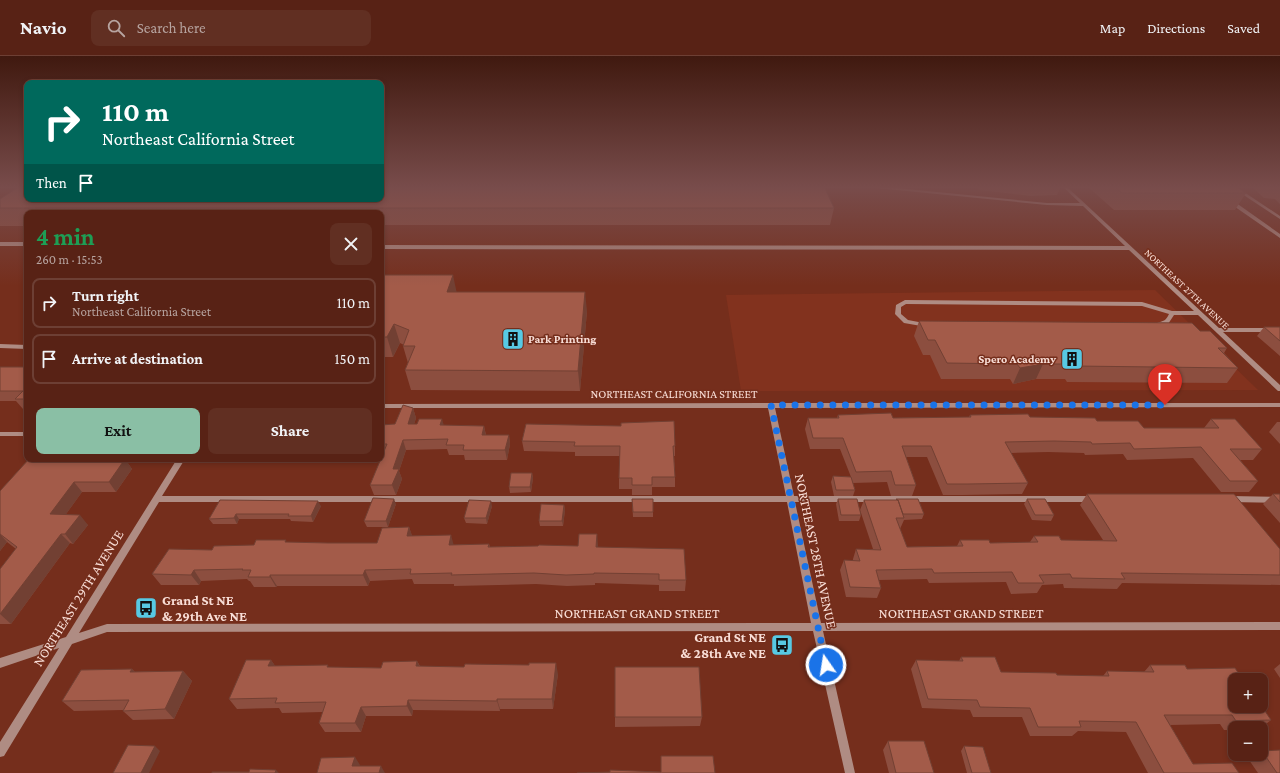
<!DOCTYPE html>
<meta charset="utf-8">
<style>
body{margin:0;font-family:"Crimson Pro",serif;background:#612f22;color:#f1f3f6;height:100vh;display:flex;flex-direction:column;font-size:15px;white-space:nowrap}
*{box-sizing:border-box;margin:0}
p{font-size:13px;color:#b7a4a0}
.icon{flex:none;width:22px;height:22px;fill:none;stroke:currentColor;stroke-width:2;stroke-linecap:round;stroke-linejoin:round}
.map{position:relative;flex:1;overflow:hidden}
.panel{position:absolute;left:24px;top:154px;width:360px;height:252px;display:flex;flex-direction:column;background:#582215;border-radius:8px;box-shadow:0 2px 6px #0003,0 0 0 1px #6d3f34}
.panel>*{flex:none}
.top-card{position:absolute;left:24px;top:24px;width:360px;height:122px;border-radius:8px;box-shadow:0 2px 6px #0003,0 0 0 1px #6d3f34;background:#00695c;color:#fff;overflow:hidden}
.tools{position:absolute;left:1228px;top:617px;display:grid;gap:8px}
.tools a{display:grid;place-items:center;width:40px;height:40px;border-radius:8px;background:#582215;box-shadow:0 2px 6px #0003,0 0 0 1px #6d3f34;font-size:20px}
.pin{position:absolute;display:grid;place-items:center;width:34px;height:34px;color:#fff;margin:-41px -17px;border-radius:50% 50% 50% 0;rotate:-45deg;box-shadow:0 0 4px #0007}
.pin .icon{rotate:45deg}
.me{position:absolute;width:44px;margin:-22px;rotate:347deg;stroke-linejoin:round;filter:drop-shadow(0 0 3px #0008)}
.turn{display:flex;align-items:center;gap:14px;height:84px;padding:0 12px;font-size:18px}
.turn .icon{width:52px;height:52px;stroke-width:2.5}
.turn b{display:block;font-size:28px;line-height:34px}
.then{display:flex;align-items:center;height:38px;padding:0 12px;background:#0003;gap:8px;font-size:15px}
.round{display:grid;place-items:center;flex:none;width:42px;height:42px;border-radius:8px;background:#612f22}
.summary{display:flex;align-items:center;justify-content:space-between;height:68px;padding:0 12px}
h1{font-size:24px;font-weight:700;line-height:30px;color:#1e9e55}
.button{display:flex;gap:8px;margin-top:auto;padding:8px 12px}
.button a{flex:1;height:46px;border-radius:8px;background:#8abfa5;color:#111;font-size:16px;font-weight:700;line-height:46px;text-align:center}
.button a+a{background:#612f22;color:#f1f3f6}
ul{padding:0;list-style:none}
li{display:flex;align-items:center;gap:12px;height:50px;margin:0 8px 6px;padding:0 4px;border:2px solid #6d3f34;border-radius:8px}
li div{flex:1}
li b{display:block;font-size:15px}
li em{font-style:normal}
header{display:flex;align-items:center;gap:24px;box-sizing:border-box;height:56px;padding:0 20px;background:#582215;border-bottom:1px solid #6d3f34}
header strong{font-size:19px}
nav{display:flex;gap:22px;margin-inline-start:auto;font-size:14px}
.search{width:280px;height:36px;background:#612f22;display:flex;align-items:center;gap:10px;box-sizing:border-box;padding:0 14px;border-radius:8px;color:#b7a4a0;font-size:15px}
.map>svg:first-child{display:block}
.built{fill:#82321e}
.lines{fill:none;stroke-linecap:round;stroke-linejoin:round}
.minor{fill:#af8c83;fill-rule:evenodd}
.wall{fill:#8c4e3f}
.shaded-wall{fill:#724033}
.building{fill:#a35b49;stroke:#724033}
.route{stroke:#1a73e8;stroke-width:7;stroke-dasharray:0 12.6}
.labels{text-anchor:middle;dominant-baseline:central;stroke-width:3;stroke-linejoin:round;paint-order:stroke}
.far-street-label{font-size:10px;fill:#f9ded7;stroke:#752e1c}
.poi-label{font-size:12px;font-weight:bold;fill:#f9ded7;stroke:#752e1c;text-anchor:start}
.street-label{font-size:12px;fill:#f9ded7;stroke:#752e1c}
.near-street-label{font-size:14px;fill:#f9ded7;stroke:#752e1c}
.near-poi-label{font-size:14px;font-weight:bold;fill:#f9ded7;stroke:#752e1c;text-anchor:start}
</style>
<header>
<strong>Navio</strong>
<div class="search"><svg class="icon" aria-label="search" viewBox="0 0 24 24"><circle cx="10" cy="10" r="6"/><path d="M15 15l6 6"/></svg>Search here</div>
<nav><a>Map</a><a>Directions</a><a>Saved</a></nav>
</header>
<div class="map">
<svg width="1280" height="717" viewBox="0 0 1280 717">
<rect width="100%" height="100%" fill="#752e1c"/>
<path class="built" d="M1155,234L1258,334L741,335L726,239Z"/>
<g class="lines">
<path class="minor" d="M864,130H877L1047,147H1080L1062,130H1066L1219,272H1280V276H1223L1280,329V335H1278L1198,259H1174L1168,268L1162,270L1157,269L1156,268L1157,267C1163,265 1166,265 1169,258L1142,250L906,248L901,251V258L908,264L929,268L930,269L927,271L904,267L895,258L896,249L905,244L1142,246L1172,255H1194L1129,194L381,193V189L1125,190L1083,150L1047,149L866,131Z
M1230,130H1235L1280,160V163Z
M1228,144H1232L1280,178V182L1228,146Z
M0,186H27V190H0Z
M0,288L27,289V293L0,292Z
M769,347H1280V351L775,352L794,440H1092L1095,441L1096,443L1095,445L1092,446H795L821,567L1280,566V574L823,575L855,717H845L813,575L107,576L72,588L4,700L0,701V686L59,592L0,612V602L66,581L177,403H185L162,440H786L768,352H381V348ZM159,446H787L811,567L107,568L79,577Z
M0,376H27V380H0Z
M1230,440L1280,441V447L1230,446L1227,445L1226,443L1227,441Z"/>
</g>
<path class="wall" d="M976,130H1061L1057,139L1031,140L979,134Z
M1087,130H1235L1246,137L1235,154H1114Z
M1251,130H1280V148L1275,143L1264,142Z
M0,143L834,152L830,169H381V157H27V170H0Z
M381,219L457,236L587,255L580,335L411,334L405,314L408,307L403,290L404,289L400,287L393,301H381Z
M919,265L1200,275L1227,292L1224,297L1238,312L1227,327L1067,326L1065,323H1036L1013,328L1010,323H941L930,299H923L914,280Z
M1264,271H1280V300L1257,280Z
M0,311H27V352L23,353L16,345H0Z
M413,352L416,362L414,368L444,369L484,370L486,379H509L510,388L507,404H465L464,399H449L447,393L406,394L399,415L402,423L396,439H374L370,429L383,398H381V369L395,368Z
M838,359L893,362L969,361L970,359L1030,361L1097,365L1144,372H1204L1211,363L1262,393L1253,404H1240L1258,425L1249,436H1221L1193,402L1127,404L1123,398L1085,399L1084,397L1048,396L1011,397L1028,427L1022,438L963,439H943L927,401H906L916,429L912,440H891L887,426L853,427L855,434L853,440H834L831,426L833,420L851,421L840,393H810L805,373L808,362H837Z
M1277,366H1280V388L1269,376Z
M526,368L675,390V400H674L675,421V431H652V439H632V433H619V422L620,400H575V396L524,395L522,385Z
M29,403H94L95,404L125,403L132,413L116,436H82L66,458L88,469L73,488L70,487L11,568H0V513L16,493L7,486L0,495V435Z
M532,417L533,422L531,436L510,437L509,431Z
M1087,438L1280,493V529L1122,527L1117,533L1064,532L1063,528L1042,529L1037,537L1011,538L1006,526L929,527L927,523L879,524L881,532L877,542L846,541L840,514L844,504H853V503L856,493H873L860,454L864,444H896V443L924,458L922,463L904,464L900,473L907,491L957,490L960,484L990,487L1030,486L1034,480L1061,484H1103L1080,449Z
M1273,438H1280V467L1263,448Z
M632,443L653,456V461H633Z
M838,443L861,459L859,465H839L836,448Z
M1027,443L1054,459L1051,465L1032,464L1024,448Z
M220,444L321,450L313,466L291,465L290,463H239L237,468H213L209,463Z
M396,448L388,471H367L364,465Z
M564,449L565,454L563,470H540L539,465Z
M492,450L487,468L466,467L464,462Z
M409,471L412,480L454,489L489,488L490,491L578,490L598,489L597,491L686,524L685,535H659V529L595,527V529L567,530L536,528L454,530V528H414L412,523L370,525L368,530H277L276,531H254L250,525H249L247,523L201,525L199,529H161L152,518L212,494L287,486L328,487H377Z
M961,601L1001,616L1057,619L1103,620L1107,615L1144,616L1150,609L1187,613L1271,664L1261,672H1235V674H1224L1220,668L1170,669L1193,708L1239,717H1148L1126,676L1078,675L1072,680H1030L1022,661H973L970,654L922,652L911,613L916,604L959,605Z
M271,604L275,610L381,612L417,605L420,610L558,618L553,653H500V655L413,654L412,660H366L361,676H325L319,667L323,656L282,657L279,652L237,653L229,643Z
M1280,608V622L1274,613Z
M132,613L135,616L183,615L192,625L174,663L133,664L123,655V654L74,655L62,645Z
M615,661H702L700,670L615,671Z
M888,685L934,717H889L883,694Z
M964,690L991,717H967L961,695Z
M1261,695H1262L1280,717H1258L1249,704L1257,698H1261Z"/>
<path class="shaded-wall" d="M453,219L457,238L447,236Z
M585,236L587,255L580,335L578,315Z
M394,268L400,287L393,301L387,281Z
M1043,308L1036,323L1013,328L1020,312Z
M413,352L416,362L411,378L408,368Z
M442,363L445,373L440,369Z
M484,370L486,380L482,379Z
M509,379L510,388L507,404L505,394Z
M403,384L406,394L399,415L402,423L396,439L392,429L393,413Z
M125,403L132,413L116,436L109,426Z
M532,417L533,422L531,436L530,431Z
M74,426L82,436L59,468L50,458Z
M394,443L396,448L388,471L386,465Z
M318,445L321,450L313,466L311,460Z
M491,445L492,450L487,468L486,462Z
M564,449L565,454L563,470L562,465Z
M236,458L239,463L237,468L234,462Z
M80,459L88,469L73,488L65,478Z
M409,471L413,482L407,480Z
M0,478L7,486L0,495Z
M61,478L70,487L11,568L0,558Z
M597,478L598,489L597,502L596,491Z
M451,479L454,490L449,489Z
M194,514L201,525L199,529L191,519Z
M365,514L370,525L368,530L363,519Z
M270,519L277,530L276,531L270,521Z
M271,604L278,614L268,610Z
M417,605L422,615L416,610Z
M556,607L558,618L553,653L552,643Z
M132,613L142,623L130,616Z
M183,615L192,625L174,663L165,653Z
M497,643L500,653V655L497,645Z
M408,644L413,654L412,660L407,650Z
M361,651L366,660L361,676L355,667Z
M155,690L160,695L149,717H141Z
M355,701L360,709L357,717L352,710Z
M381,710L385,717H379Z
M276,714L279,717H275Z"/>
<path class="building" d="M20,130H27V143H381V130H824L834,152H0V143Z
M1114,130H1235L1246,137H1122Z
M381,219H453L447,236H585L578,315L405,314L415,290H403L409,274L394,268L387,281H381Z
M919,265L1192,267L1200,275H1210L1227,292H1218L1238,312L1075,310L1073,308H1043L1020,312L1017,308L947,307L935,284H928Z
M1264,271H1280V285Z
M0,311H27V343H15L23,335H0Z
M403,349L413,352L408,368H417L419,363H442L440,369L484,370L482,379H509L505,394H463L464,389H446L448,383L403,384L393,413H399L392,429H370L387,388H381V369L395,368Z
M891,357L893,362L971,361L970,359L1028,358L1030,361L1095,362L1097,365H1138L1144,372H1219L1211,363H1235L1262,393H1230L1258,425H1230L1201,391L1134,393L1130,387L1092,388L1091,386L1054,385L1005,386L1028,427L968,428H947L931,390H902L916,429H895L891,415L856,416L843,382H813L808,362H839L838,359Z
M674,365L675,390H673L675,421H652V429H632V422H619L620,390H574L575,386L522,385L526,368L621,370V367Z
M29,403H92L91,404L125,403L109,426H74L50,458L80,459L65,478H61L0,558V513L17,491L0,478V435Z
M511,417H532L530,431H509Z
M833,420L851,421L855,434H836Z
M1087,438H1234L1280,493V519L1121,517L1125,523L1072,522L1070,518L1039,519L1044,527H1018L1012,516L934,517L932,513L876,514L881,532L850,531L844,504L860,505L856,493L881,494L864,444H898L904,462H896L907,491L963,490L960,484H989L990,487L1038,486L1034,480H1059L1061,484L1117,485Z
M1273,438H1280V446Z
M373,442L394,443L386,465H364Z
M632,443H653V456H633Z
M838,443H857L861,459H841Z
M896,443H918L924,458H903L898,444H897Z
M1027,443H1045L1054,459H1035Z
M220,444L318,445L311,460H288L289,458H236L234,462L209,463Z
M469,444L491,445L486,462H464Z
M541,448L564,449L562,465H539Z
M409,471L407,480L451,479L449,489L489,488L488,491L538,490L539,489L578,490L579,478H597L596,491L684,493L686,524H659V518L594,517V518L566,519L534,517L451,519L452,517L410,518L411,513L365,514L363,519H270V521H248L251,514H242L243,513L194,514L191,519L152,518L169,493L212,494L214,490L254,489L256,484H286L285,486L328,487H377L382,472Z
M961,601H995L1001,616L1056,617L1057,619L1109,620L1107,615L1154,616L1150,609H1185L1187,613L1235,612L1243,624H1235V650H1261V649L1271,664L1236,665L1232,659H1164L1193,708L1232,707L1239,717H1164L1136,666L1079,665L1081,671H1038L1030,652L980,651L977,644L928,643L916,604L963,605Z
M246,604H271L268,610L328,609L327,611L381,612L383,606L417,605L416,610L464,611L465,608L529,609V607H556L552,643H497V645L408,644L407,650L361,651L355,667H319L326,646L275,647L277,642L229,643Z
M615,611H699L702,661H615Z
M132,613L130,616L183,615L165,653L123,655L129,644L62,645L81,614Z
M888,685H924L934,717H896Z
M128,689L155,690L141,717H113Z
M964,690L983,691L991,717H972Z
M1280,694V717H1277L1262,695Z
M661,700H713L715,717H577L610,716V714L661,716Z
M355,701L352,710H381L379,717H317L321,702Z
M250,713L276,714L275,717H212V716H249Z"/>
<linearGradient id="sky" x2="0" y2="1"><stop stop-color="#40190f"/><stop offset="0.57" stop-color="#784c4b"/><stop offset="1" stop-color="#784c4b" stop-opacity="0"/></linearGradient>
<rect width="1280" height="230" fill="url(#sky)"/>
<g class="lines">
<path class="route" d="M826,609L771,349H1165"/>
</g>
<defs>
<g id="building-square" transform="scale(1.15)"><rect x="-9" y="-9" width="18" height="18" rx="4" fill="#57c9e3" stroke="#752e1c"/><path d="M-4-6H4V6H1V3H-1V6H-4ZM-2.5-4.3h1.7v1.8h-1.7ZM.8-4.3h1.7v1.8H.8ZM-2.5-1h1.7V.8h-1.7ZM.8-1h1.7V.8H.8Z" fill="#111"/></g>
<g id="bus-square" transform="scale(1.15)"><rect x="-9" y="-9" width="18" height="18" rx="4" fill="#57c9e3" stroke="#752e1c"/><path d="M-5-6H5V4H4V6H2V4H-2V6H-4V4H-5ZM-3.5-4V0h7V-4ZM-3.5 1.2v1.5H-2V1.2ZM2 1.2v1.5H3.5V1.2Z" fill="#111"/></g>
</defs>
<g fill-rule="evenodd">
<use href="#building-square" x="513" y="283"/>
<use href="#building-square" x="1072" y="303"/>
<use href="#bus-square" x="146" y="552"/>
<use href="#bus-square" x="782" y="589"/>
</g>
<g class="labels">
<g class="far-street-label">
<text transform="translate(1187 233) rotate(43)">NORTHEAST 27TH AVENUE</text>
</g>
<g class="poi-label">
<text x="528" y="283">Park Printing</text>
<text x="1056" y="303" text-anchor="end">Spero Academy</text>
</g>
<g class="street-label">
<text x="674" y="338">NORTHEAST CALIFORNIA STREET</text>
</g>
<g class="near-street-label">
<text transform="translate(816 495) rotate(78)">NORTHEAST 28TH AVENUE</text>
<text transform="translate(78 542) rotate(-58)">NORTHEAST 29TH AVENUE</text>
<text x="637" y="557">NORTHEAST GRAND STREET</text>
<text x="961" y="557">NORTHEAST GRAND STREET</text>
</g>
<g class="near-poi-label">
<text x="162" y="544">Grand St NE<tspan x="162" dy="16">&amp; 29th Ave NE</tspan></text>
<text x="766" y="581" text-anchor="end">Grand St NE<tspan x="766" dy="16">&amp; 28th Ave NE</tspan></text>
</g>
</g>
</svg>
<div class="tools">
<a>+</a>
<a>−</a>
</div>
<div class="pin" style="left:1165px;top:349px;background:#d93025"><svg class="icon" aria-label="arrive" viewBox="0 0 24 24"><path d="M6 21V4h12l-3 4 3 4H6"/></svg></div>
<svg class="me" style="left:826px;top:609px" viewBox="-20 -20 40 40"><circle r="17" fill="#1a73e8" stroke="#fff" stroke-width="3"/><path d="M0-11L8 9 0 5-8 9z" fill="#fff"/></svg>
<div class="top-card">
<div class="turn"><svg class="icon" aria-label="right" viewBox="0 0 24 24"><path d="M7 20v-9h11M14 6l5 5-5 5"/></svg><div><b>110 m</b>Northeast California Street</div></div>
<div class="then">Then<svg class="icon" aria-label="arrive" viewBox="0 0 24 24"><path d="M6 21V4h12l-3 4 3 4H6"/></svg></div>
</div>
<section class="panel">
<div class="summary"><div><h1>4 min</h1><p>260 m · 15:53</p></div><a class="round"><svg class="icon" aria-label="close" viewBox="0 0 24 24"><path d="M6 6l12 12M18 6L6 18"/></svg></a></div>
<ul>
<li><svg class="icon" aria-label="right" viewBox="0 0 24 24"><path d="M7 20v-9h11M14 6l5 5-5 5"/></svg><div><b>Turn right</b><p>Northeast California Street</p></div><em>110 m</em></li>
<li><svg class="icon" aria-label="arrive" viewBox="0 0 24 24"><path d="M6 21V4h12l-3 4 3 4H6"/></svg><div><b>Arrive at destination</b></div><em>150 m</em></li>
</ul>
<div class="button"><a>Exit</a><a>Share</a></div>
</section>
</div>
